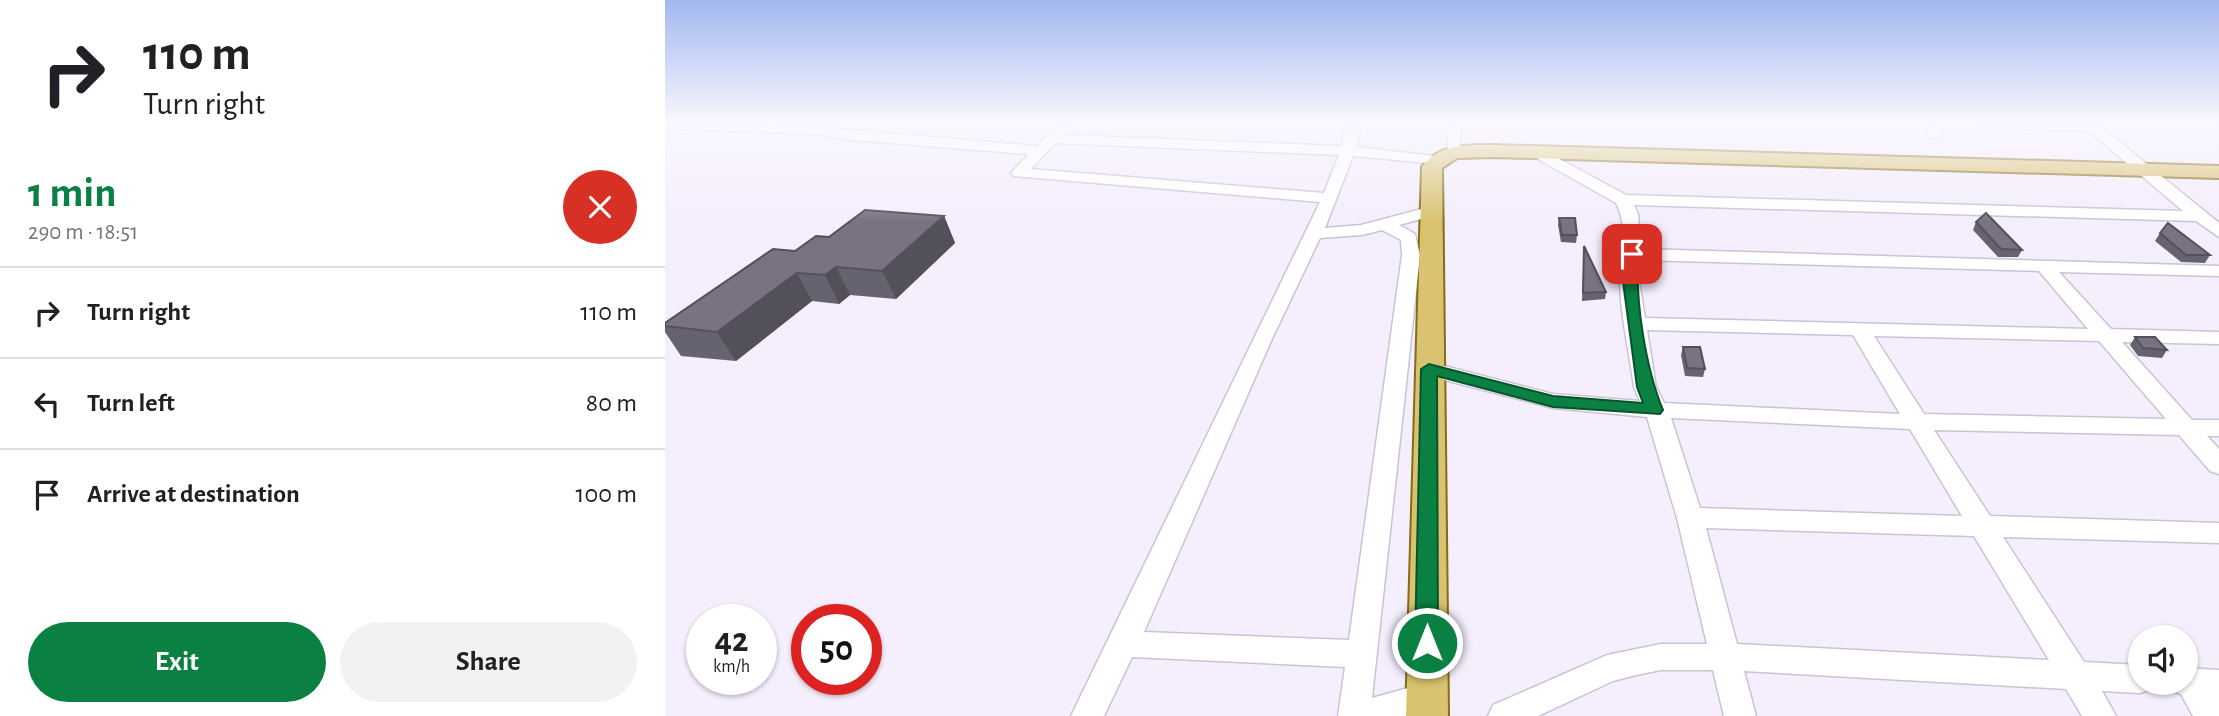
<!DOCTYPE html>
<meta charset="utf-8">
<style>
body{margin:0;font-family:"Alegreya Sans",sans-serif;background:#f2f2f2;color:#202124;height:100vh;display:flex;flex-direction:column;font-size:26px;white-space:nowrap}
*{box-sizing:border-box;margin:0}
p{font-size:23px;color:#757577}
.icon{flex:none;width:38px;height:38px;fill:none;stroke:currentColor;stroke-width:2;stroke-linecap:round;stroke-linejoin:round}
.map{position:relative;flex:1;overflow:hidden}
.side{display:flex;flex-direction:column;background:#fff;width:665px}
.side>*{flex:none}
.guide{background:#fff;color:#202124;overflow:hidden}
.controls{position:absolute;left:1463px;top:625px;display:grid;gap:14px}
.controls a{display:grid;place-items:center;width:70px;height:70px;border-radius:50%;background:#fff;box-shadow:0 2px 5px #0004;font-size:35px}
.speed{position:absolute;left:21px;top:604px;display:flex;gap:14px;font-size:35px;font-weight:700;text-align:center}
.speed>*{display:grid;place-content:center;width:91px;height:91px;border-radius:50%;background:#fff;box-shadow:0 2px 5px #0004;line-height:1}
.speed small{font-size:18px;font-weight:400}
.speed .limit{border:10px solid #d22;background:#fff;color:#111}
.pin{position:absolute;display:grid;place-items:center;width:60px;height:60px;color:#fff;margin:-30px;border-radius:14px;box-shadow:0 4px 10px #0006}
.me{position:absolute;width:77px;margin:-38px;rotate:0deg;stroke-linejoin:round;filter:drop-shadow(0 0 5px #0008)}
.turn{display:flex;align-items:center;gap:24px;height:147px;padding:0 28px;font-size:32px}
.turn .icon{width:91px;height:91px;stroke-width:2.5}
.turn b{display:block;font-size:49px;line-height:60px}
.round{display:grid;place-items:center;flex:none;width:74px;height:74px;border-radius:37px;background:#f2f2f2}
.overview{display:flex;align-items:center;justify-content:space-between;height:119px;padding:0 28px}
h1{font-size:42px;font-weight:600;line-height:52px;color:#0b8043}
.action{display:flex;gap:14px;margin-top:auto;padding:14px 28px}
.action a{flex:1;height:80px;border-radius:42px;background:#0b8043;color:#fff;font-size:28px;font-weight:600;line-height:80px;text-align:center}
.action a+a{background:#f2f2f2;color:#202124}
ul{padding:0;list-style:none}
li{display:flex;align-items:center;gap:21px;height:91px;padding:0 28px;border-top:2px solid #e0e0e0}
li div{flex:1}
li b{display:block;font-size:26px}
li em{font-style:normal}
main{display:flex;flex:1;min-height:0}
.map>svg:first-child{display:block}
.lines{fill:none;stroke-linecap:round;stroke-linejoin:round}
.minor-casing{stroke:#cbc3d5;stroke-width:3}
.major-casing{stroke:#856c16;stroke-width:4}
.minor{fill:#fff;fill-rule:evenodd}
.major{fill:#d9c371;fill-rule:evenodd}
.wall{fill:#676270}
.shaded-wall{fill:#54505b}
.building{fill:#787282;stroke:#54505b;stroke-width:2}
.route{fill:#0b8043;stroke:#07532c;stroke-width:2}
</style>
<main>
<section class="side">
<div class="guide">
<div class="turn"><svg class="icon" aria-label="right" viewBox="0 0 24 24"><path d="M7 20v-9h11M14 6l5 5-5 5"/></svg><div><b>110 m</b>Turn right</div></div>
</div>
<div class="overview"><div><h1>1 min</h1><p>290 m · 18:51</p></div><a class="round" style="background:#d93025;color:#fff"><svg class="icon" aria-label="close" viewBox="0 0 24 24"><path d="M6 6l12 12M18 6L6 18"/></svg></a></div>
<ul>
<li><svg class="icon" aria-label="right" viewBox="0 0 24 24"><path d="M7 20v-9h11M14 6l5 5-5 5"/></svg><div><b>Turn right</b></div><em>110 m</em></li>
<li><svg class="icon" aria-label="left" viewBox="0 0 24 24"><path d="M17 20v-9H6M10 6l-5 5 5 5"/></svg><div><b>Turn left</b></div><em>80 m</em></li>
<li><svg class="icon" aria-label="arrive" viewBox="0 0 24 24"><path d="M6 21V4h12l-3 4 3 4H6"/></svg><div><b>Arrive at destination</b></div><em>100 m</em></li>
</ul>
<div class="action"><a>Exit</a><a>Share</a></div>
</section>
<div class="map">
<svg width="1554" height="716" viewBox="0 0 1554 716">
<rect width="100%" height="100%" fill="#f4eefd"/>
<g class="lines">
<g class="minor-casing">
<path id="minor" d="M0,122C124,122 248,136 372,146L395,122H409L397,135L676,146L683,122H697L691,147L778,157L780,160L773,164L688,156L660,228L696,225L768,206L776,211L774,214L734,225L750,234L755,255L707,698L761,683L772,688L777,698L772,708L749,716H673L680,667L467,657L439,716H406L655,202L349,176L346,173L364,154L188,140L152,134L0,128ZM390,143L674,155L659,193L366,169ZM717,230L736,240L737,255L684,640L479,632L606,341L655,238L697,235Z
M779,122L796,123L795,156H785L783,153L782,125Z
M1255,122H1269L1277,135L1275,138H1265Z
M1282,122H1430L1554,223V237L1531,221L969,205L973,214L976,249L1554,266V276L1394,272L1446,329L1554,332V344L1457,342L1527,420H1554V436H1542L1554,449V474L1545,471L1514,435L1269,430L1325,516L1554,523V543L1338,537L1419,662L1475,665V682H1489L1486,689L1475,693L1437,691L1451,716H1417L1401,689L1079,671L1091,716H1059L1048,670H996L971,675L948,681L873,716H823L828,705L942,655L996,644H1042L1012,518L982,417L888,408L756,374L753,369L764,362L888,394L975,401L969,387C964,350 954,310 955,273C956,248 963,227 951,203L866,155V149H876L961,195L1518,211L1424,131L1289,126ZM975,260L1374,271L1423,329L980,318L973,274ZM982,330L1188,335L1235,414L999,403L991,387ZM1209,336L1434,341L1501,419L1259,414ZM1006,418L1245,429L1297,516L1035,508ZM1041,528L1309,536L1384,660L1072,644Z
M1536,122H1552L1554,133Z
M1521,668L1554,670V716H1528L1516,694L1510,692L1506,682H1521Z"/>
</g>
<g class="major-casing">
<path id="major" d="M830,145L1554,166V178L830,157L792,158L777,168L783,716H741L757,167C774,143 803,145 830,145Z"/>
</g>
<use href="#minor" class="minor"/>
<use href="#major" class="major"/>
</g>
<path class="wall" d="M279,216L290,243L231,299L185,295L174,304L147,301L71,361L16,356L0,332V323L130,251L164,237Z
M894,218L912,235L911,243L896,242L893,225Z
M1311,222L1357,250L1353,257H1333L1308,230Z
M1495,233L1545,255L1540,263L1516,262L1490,241Z
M919,246L941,292L940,299L917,301Z
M1470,337L1502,350L1497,358L1473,356L1465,345Z
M1018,347L1040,369L1038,377L1020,376L1016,355Z"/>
<path class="shaded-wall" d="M279,216L290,243L231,299L217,271Z
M171,267L185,295L174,304L160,275Z
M132,273L147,301L71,361L52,332Z"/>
<path class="building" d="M200,210L279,216L217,271L171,267L160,275L132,273L52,332L0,326V323L108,249L130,251L151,236L164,237Z
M1321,213L1357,250L1336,249L1311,222Z
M894,218H910L912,235H897Z
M1503,223L1545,255H1521L1495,233Z
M919,246L941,292L918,293Z
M1470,337H1490L1502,350L1478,348Z
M1018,347H1035L1040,369L1022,368Z"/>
<linearGradient id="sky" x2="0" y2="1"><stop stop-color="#a2b8f0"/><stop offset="0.55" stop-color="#faf7fe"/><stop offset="1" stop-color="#faf7fe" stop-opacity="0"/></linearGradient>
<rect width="1554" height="222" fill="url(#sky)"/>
<path class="route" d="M967,250L974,254C969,298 981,369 998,410L995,414L888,407L772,376L773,643L770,650L762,653L754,650L750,643L756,369L764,364L888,396L978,403L972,387L957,274L960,254Z"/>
</svg>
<div class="controls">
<a><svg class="icon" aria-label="sound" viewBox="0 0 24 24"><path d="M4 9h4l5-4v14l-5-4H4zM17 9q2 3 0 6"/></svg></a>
</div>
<div class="speed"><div>42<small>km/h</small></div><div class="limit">50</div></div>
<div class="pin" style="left:967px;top:254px;background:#d93025"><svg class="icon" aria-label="arrive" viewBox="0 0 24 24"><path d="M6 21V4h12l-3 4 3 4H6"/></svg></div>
<svg class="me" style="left:762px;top:643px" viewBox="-20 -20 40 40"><circle r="17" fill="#0b8043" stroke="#fff" stroke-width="3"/><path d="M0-11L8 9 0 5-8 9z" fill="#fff"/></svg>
</div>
</main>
